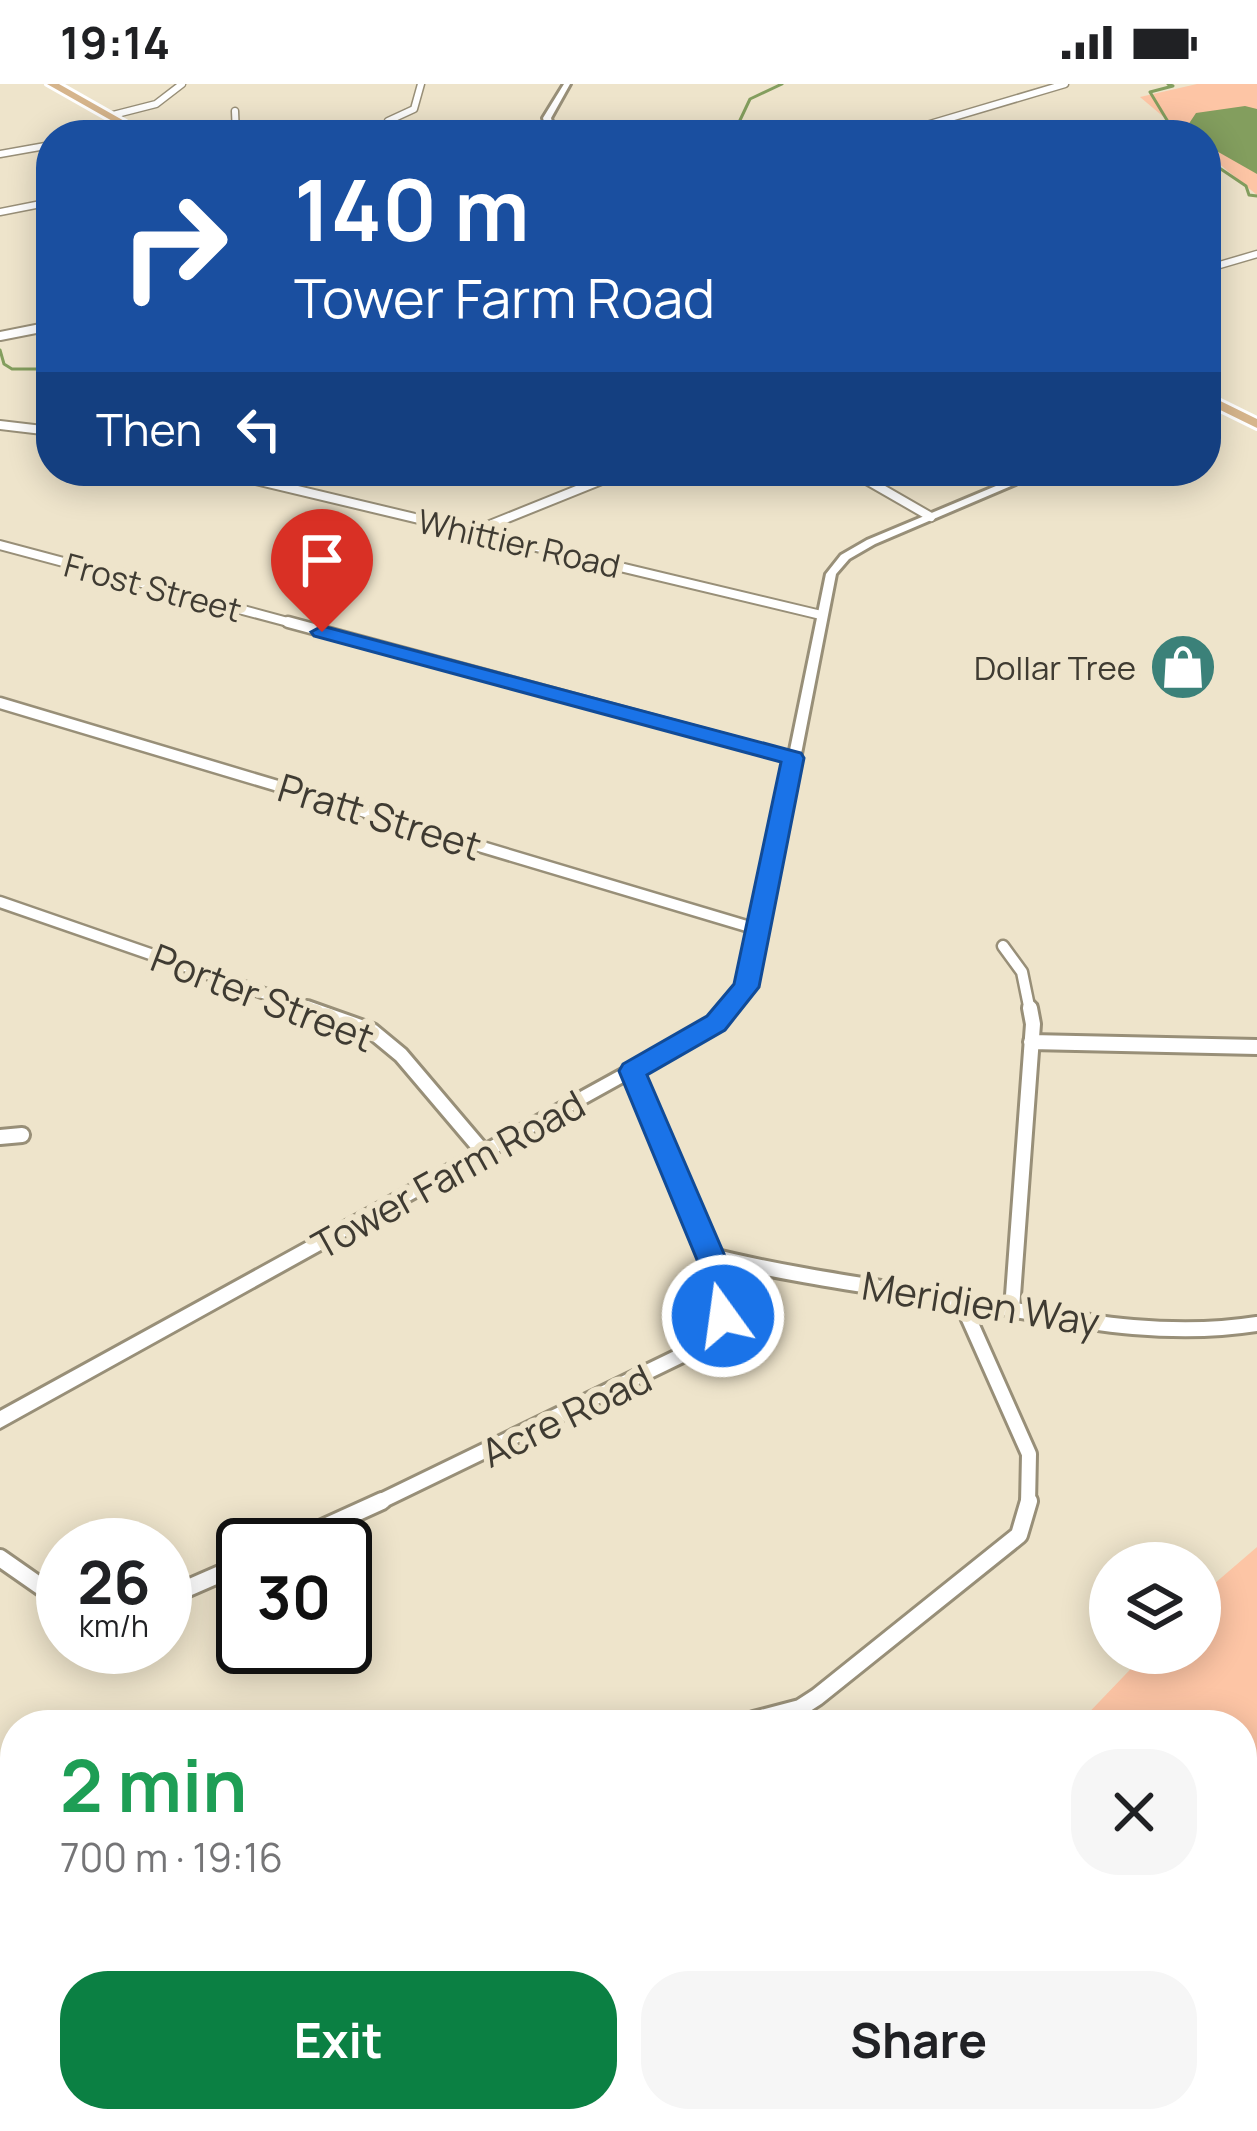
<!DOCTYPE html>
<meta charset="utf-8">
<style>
body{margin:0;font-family:Manrope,sans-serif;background:#f6f6f6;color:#202124;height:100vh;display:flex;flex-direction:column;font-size:45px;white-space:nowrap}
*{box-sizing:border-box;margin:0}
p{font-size:39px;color:#757577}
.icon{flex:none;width:66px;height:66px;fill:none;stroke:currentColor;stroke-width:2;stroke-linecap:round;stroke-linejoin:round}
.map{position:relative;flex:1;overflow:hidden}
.drawer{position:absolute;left:0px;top:1626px;width:1257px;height:423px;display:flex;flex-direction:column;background:#fff;border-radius:48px 48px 0 0;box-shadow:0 6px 30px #0003}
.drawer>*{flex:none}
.hud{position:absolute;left:36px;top:36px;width:1185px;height:366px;border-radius:48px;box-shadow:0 6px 30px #0003;background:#1a4fa0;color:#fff;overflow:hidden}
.tools{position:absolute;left:1089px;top:1458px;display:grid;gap:24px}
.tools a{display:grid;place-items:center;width:132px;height:132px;border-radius:50%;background:#fff;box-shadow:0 6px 30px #0003;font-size:60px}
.speed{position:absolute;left:36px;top:1434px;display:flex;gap:24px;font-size:60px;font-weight:700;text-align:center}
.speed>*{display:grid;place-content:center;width:156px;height:156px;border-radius:50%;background:#fff;box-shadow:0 6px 30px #0003;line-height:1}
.speed small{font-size:30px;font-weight:400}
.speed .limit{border:6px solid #111;border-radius:18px;background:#fff;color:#111}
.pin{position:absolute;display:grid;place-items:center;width:102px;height:102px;color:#fff;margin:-123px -51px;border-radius:50% 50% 50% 0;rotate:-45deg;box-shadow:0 0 12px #0007}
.pin .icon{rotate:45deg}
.me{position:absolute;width:132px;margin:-66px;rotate:346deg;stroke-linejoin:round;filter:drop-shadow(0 0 9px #0008)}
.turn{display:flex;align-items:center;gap:42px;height:252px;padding:0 60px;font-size:54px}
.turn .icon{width:156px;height:156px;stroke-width:2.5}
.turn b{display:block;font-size:84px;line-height:102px}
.then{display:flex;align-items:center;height:114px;padding:0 60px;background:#0003;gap:24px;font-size:45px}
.round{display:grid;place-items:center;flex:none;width:126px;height:126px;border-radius:48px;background:#f6f6f6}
.overview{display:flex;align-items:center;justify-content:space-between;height:204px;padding:0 60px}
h1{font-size:72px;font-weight:700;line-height:90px;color:#1e9e55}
.action{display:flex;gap:24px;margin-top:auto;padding:24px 60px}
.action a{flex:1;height:138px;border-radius:48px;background:#0b8043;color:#fff;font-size:48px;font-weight:700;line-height:138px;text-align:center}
.action a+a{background:#f6f6f6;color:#202124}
.status{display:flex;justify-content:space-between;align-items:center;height:84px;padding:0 60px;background:#fff;direction:ltr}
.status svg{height:33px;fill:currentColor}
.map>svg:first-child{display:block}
.green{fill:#fdc5a5}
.water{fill:#839e5e}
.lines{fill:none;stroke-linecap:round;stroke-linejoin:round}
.stream{stroke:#839e5e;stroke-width:3}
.minor-far4-casing{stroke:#988f78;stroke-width:9}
.minor-far3-casing{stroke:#988f78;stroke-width:12}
.minor-far2-casing{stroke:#988f78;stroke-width:15}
.minor-far1-casing{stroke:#988f78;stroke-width:20}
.minor-casing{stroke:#988f78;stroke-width:22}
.tertiary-casing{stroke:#988f78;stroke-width:6}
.primary-casing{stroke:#fff;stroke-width:6}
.minor-far4{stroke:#fff;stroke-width:6}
.minor-far3{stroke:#fff;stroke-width:8}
.minor-far2{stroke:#fff;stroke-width:10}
.minor-far1{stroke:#fff;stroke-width:14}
.minor{stroke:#fff;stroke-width:16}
.tertiary{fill:#fff;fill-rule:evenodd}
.primary{fill:#d6b58c;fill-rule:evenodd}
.route{fill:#1a73e8;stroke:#114b97;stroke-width:3}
.labels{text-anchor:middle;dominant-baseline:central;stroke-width:12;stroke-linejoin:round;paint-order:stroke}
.far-street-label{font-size:33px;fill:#3f3b32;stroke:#eee4cb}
.far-poi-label{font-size:33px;fill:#3f3b32;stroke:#eee4cb;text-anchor:end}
.street-label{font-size:39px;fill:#3f3b32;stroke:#eee4cb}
</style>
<div class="status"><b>19:14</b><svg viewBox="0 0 49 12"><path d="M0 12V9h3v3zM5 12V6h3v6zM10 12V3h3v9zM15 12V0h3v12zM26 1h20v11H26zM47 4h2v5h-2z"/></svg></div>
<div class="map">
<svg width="1257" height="2047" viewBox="0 0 1257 2047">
<rect width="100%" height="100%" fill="#eee4cb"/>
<path class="green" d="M1197,0H1257V111L1206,69V51H1185L1140,13Z
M1257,1463V2047H691L703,2034H1242V1641H1077L1146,1569H1200V1512Z"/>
<path class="water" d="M1245,22L1257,25V90L1206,61V51H1192L1186,44L1196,29Z"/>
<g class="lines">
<path class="stream" d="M1168,0L1173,2L1150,8L1176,51
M733,51L750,15L782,0
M1206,75L1246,102L1249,111L1257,112
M0,266L4,280L12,285H51"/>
<g class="minor-far4-casing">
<path id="minor-far4" d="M235,27L236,51
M109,32L156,20L182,0
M388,37L414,25L421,0
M110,51L135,47
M833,51L920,43L1065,0
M0,70L51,61
M0,128L51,118
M1206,185L1257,170"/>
</g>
<g class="minor-far3-casing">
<path id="minor-far3" d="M0,252L51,242
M0,341L51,347
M218,387L821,531
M851,387L931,433
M274,400L308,387
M475,447L624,387
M0,461L299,541"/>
</g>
<g class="minor-far2-casing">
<path id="minor-far2" d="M288,538L793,674
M0,619L760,846
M0,818L315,927
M1003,862L1022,888L1030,927"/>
</g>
<g class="minor-far1-casing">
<path id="minor-far1" d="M307,924L372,947L401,971L485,1070
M1031,958L1257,963
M0,1053L22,1051
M708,1171C792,1192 878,1203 963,1217C1062,1233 1156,1256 1257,1240
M961,1217L1029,1370L1028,1420
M1012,1225L1033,940L1030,924
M375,1420L713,1256L723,1232L722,1200L632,987"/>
</g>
<g class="minor-casing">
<path id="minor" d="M285,1461L382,1417
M0,1474L63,1518
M165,1514L243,1480
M754,1636L800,1624L817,1613L1019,1451L1029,1417
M0,2023L15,2002"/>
</g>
<g class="tertiary-casing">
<path id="tertiary" d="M564,0H570L551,34L556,51H548L543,34Z
M1032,387H1046L875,460L849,475L836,490L759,886L733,932L701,955L0,1344V1327L691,947L723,924L745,886L826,490L841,471L867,456Z"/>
</g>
<g class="primary-casing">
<path id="primary" d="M47,0H59L149,51H137Z
M1206,310L1257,335V344L1206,319Z"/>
</g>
<use href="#minor-far4" class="minor-far4"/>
<use href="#minor-far3" class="minor-far3"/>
<use href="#minor-far2" class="minor-far2"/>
<use href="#minor-far1" class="minor-far1"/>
<use href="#minor" class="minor"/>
<use href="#tertiary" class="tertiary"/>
<use href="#primary" class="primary"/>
</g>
<path class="route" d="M322,542L801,669L804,674L759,903L725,946L647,991L737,1200L738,1232L734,1241L723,1244L713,1241L707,1200L619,987L623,980L707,932L734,900L781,678L314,552L311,548Z"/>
<defs>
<g id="shop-disc" transform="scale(3.45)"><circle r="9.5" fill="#3b8179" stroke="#eee4cb"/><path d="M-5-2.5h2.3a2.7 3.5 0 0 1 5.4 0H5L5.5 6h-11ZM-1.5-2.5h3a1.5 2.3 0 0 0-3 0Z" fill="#fff"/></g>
</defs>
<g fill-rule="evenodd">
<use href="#shop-disc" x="1183" y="583"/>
</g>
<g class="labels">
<g class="far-street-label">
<text transform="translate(519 459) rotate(13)">Whittier Road</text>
<text transform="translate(153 503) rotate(15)">Frost Street</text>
</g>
<g class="far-poi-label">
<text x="1136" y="583">Dollar Tree</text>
</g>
<g class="street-label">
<text transform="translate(380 732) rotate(17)">Pratt Street</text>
<text transform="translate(263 913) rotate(21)">Porter Street</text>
<text transform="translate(448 1090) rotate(-29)">Tower Farm Road</text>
<text transform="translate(981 1219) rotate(9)">Meridien Way</text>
<text transform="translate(566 1331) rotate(-26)">Acre Road</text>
</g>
</g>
</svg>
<div class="tools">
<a><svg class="icon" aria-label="layers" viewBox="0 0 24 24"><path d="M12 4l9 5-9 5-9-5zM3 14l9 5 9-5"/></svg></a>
</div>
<div class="speed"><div>26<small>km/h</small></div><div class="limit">30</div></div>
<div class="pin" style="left:322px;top:548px;background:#d93025"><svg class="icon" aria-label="arrive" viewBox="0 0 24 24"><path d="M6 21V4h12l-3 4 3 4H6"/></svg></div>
<svg class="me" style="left:723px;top:1232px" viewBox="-20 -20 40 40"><circle r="17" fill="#1a73e8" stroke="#fff" stroke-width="3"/><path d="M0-11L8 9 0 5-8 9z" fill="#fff"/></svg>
<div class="hud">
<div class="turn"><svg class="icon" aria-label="right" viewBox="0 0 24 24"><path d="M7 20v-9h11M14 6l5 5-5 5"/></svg><div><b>140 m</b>Tower Farm Road</div></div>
<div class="then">Then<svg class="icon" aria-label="left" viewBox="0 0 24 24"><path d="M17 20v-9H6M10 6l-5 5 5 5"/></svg></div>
</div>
<section class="drawer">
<div class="overview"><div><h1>2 min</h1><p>700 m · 19:16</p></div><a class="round"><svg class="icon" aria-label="close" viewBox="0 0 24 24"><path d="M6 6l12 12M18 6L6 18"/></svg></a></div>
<div class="action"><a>Exit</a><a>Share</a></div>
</section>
</div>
